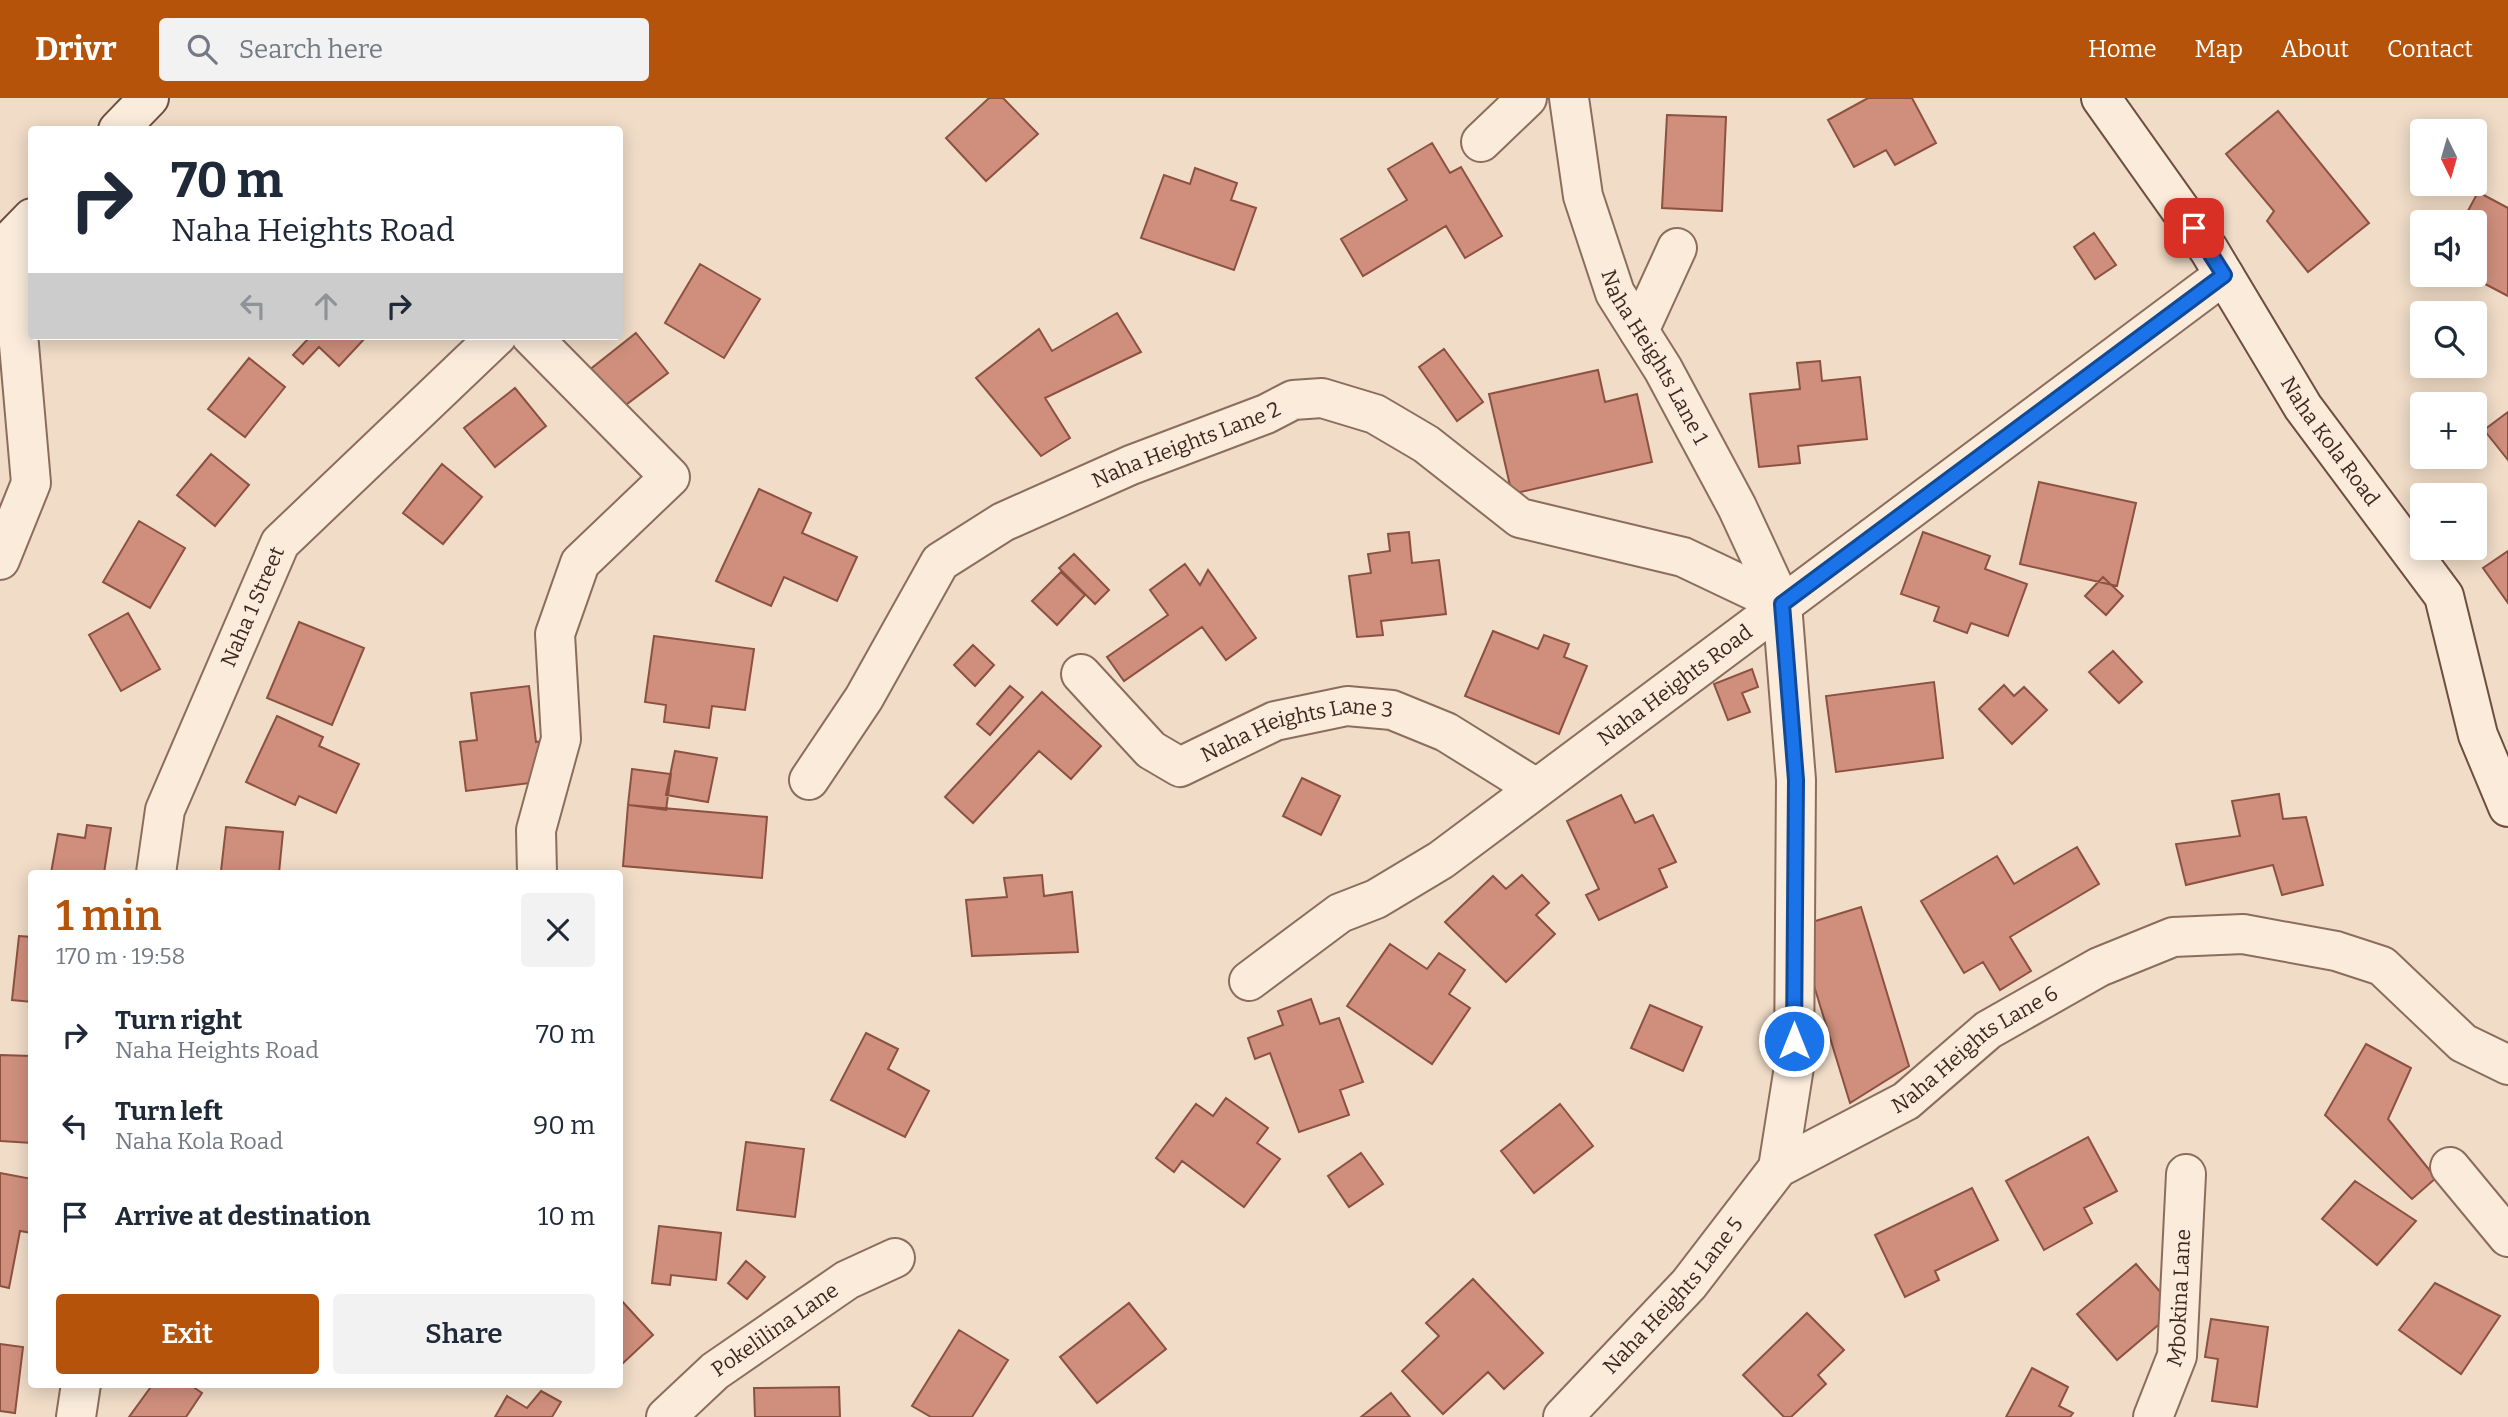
<!DOCTYPE html>
<meta charset="utf-8">
<style>
body{margin:0;font-family:Bitter,serif;background:#f2f2f3;color:#1f2937;height:100vh;display:flex;flex-direction:column;font-size:26px;white-space:nowrap}
*{box-sizing:border-box;margin:0}
p{font-size:23px;color:#747a83}
.icon{flex:none;width:38px;height:38px;fill:none;stroke:currentColor;stroke-width:2;stroke-linecap:round;stroke-linejoin:round}
.map{position:relative;flex:1;overflow:hidden}
.side{position:absolute;left:28px;top:772px;width:595px;height:518px;display:flex;flex-direction:column;background:#fff;border-radius:7px;box-shadow:0 4px 18px #0003}
.side>*{flex:none}
.top-card{position:absolute;left:28px;top:28px;width:595px;height:214px;border-radius:7px;box-shadow:0 4px 18px #0003;background:#fff;color:#1f2937;overflow:hidden}
.needle{width:46px;rotate:175deg}
.fabs{position:absolute;left:2410px;top:21px;display:grid;gap:14px}
.fabs a{display:grid;place-items:center;width:77px;height:77px;border-radius:7px;background:#fff;box-shadow:0 4px 18px #0003;font-size:35px}
.pin{position:absolute;display:grid;place-items:center;width:60px;height:60px;color:#fff;margin:-30px;border-radius:14px;box-shadow:0 4px 10px #0006}
.me{position:absolute;width:77px;margin:-38px;rotate:0deg;stroke-linejoin:round;filter:drop-shadow(0 0 5px #0008)}
.turn{display:flex;align-items:center;gap:24px;height:147px;padding:0 28px;font-size:32px}
.turn .icon{width:91px;height:91px;stroke-width:2.5}
.turn b{display:block;font-size:49px;line-height:60px}
.lanes{display:flex;align-items:center;height:66px;padding:0 28px;background:#0003;justify-content:center;gap:35px;direction:ltr}
.lanes .off{opacity:.35}
.round{display:grid;place-items:center;flex:none;width:74px;height:74px;border-radius:7px;background:#f2f2f3}
.overview{display:flex;align-items:center;justify-content:space-between;height:119px;padding:0 28px}
h1{font-size:42px;font-weight:600;line-height:52px;color:#b45309}
.button{display:flex;gap:14px;margin-top:auto;padding:14px 28px}
.button a{flex:1;height:80px;border-radius:7px;background:#b45309;color:#fff;font-size:28px;font-weight:600;line-height:80px;text-align:center}
.button a+a{background:#f2f2f3;color:#1f2937}
ul{padding:0;list-style:none}
li{display:flex;align-items:center;gap:21px;height:91px;padding:0 28px}
li div{flex:1}
li b{display:block;font-size:26px}
li em{font-style:normal}
header{display:flex;align-items:center;gap:42px;box-sizing:border-box;height:98px;padding:0 35px;background:#b45309;color:#fff}
header strong{font-size:33px}
nav{display:flex;gap:38px;margin-inline-start:auto;font-size:24px}
.search{width:490px;height:63px;background:#f2f2f3;display:flex;align-items:center;gap:18px;box-sizing:border-box;padding:0 24px;border-radius:7px;color:#747a83;font-size:26px}
.map>svg:first-child{display:block}
.building{fill:#cf8f7c;stroke:#8c5141;stroke-width:2}
.lines{fill:none;stroke-linecap:round;stroke-linejoin:round}
.street-casing{stroke:#8c6d5c;stroke-width:42}
.secondary-casing{stroke:#6e4e3f;stroke-width:42}
.street{stroke:#faebdb;stroke-width:38}
.secondary{stroke:#faebdb;stroke-width:38}
.route-casing{stroke:#114b97;stroke-width:18}
.route{stroke:#1a73e8;stroke-width:12}
.labels{text-anchor:middle;dominant-baseline:central;stroke-width:7;stroke-linejoin:round;paint-order:stroke}
.street-label{font-size:21px;fill:#3c2820;stroke:#f7e8d7}
</style>
<header>
<strong>Drivr</strong>
<div class="search"><svg class="icon" aria-label="search" viewBox="0 0 24 24"><circle cx="10" cy="10" r="6"/><path d="M15 15l6 6"/></svg>Search here</div>
<nav><a>Home</a><a>Map</a><a>About</a><a>Contact</a></nav>
</header>
<div class="map">
<svg width="2508" height="1319" viewBox="0 0 2508 1319">
<rect width="100%" height="100%" fill="#f0dcc7"/>
<path class="building" d="M989,0H1003L1038,36L986,83L946,40Z
M1868,0H1912L1936,45L1895,67L1886,52L1854,69L1828,22Z
M2278,13L2369,125L2308,174L2267,123L2274,113L2226,56Z
M1667,17L1726,19L1722,113L1662,110Z
M1432,45L1450,75L1461,69L1502,138L1465,160L1446,128L1363,178L1341,141L1407,102L1388,71Z
M1195,70L1237,85L1231,102L1256,110L1234,172L1141,140L1164,77L1190,86Z
M2478,94L2508,110V198L2468,177H2474V166L2479,158L2474,156V124H2462Z
M2094,135L2116,167L2095,181L2074,149Z
M700,166L760,201L724,260L665,225Z
M1117,215L1141,254L1045,300L1070,340L1041,358L976,280L1039,231L1052,253Z
M636,235L668,275L619,312L588,273Z
M303,238H367L339,268L319,249L303,266L293,257L307,242Z
M1444,251L1483,304L1457,323L1419,269Z
M249,260L285,289L245,339L208,311Z
M1820,263L1822,283L1860,279L1867,341L1798,348L1800,365L1759,369L1750,296L1800,291L1797,265Z
M1598,272L1605,304L1637,296L1652,364L1512,396L1489,296Z
M515,290L546,328L495,369L464,330Z
M2508,314V362L2484,332Z
M211,356L249,387L215,428L177,397Z
M442,366L482,399L443,446L403,415Z
M2039,384L2136,405L2117,488L2020,466Z
M759,391L811,415L802,435L857,459L837,503L784,479L771,508L716,483Z
M139,423L185,450L150,510L103,484Z
M1409,434L1412,465L1439,462L1446,516L1381,523L1383,537L1357,539L1349,478L1371,475L1368,456L1390,453L1388,436Z
M1923,434L1990,458L1985,471L2027,486L2008,538L1971,525L1967,535L1934,523L1939,509L1901,496Z
M2508,453V505L2483,470Z
M1074,456L1109,492L1095,506L1059,470Z
M1185,466L1200,487L1208,472L1256,540L1226,562L1202,529L1124,583L1107,559L1168,517L1150,492Z
M1061,474L1085,497L1057,527L1032,503Z
M2103,479L2123,498L2106,517L2085,498Z
M128,515L160,571L121,593L89,537Z
M299,524L364,550L332,627L267,600Z
M1493,533L1538,551L1544,537L1569,546L1564,559L1587,568L1559,636L1465,598Z
M654,538L754,551L745,612L712,608L709,630L664,624L666,607L645,604Z
M973,547L994,567L975,588L954,567Z
M2113,553L2142,584L2119,605L2089,574Z
M1752,571L1758,589L1742,595L1750,614L1728,622L1714,586Z
M1934,584L1943,660L1836,674L1826,598Z
M2004,587L2014,598L2024,589L2047,612L2012,646L1979,611Z
M529,588L536,644L548,642L554,682L466,693L460,644L477,642L471,595Z
M1010,588L1023,599L990,637L977,626Z
M1042,594L1101,648L1071,681L1039,653L973,725L945,699Z
M277,618L323,639L319,648L359,666L336,715L299,698L295,707L246,684Z
M675,653L717,660L708,704L666,697Z
M632,671L671,676L666,712L628,707Z
M1302,680L1340,698L1321,737L1283,718Z
M2279,696L2283,721L2306,719L2323,787L2282,797L2273,767L2186,787L2176,746L2240,738L2232,703Z
M1621,697L1635,725L1653,717L1676,764L1659,771L1667,789L1599,822L1586,797L1599,791L1567,723Z
M628,707L767,719L762,780L623,768Z
M87,727L111,730L104,775H51L58,736L85,740Z
M226,729L283,734L279,775L221,773Z
M2077,749L2099,786L2010,839L2031,873L2000,892L1983,864L1964,875L1921,803L1997,758L2014,786Z
M1042,777L1044,798L1072,794L1078,854L972,858L966,802L1007,799L1004,780Z
M1522,777L1549,805L1536,817L1555,836L1506,884L1445,824L1493,778L1506,791Z
M1861,809L1909,968L1850,1005L1796,829Z
M19,838L32,839V904L12,902Z
M1390,846L1427,871L1439,855L1465,872L1449,896L1470,910L1432,966L1347,908Z
M1311,901L1320,926L1339,920L1363,984L1340,992L1349,1017L1299,1034L1270,955L1255,961L1248,940L1283,927L1278,913Z
M1650,907L1702,929L1683,973L1631,950Z
M866,935L898,951L888,971L929,993L905,1039L831,1002Z
M2366,946L2411,970L2388,1021L2436,1080L2412,1101L2325,1017Z
M0,957L32,958V1045L0,1043Z
M1226,1000L1268,1030L1257,1045L1280,1061L1244,1109L1182,1063L1174,1074L1156,1060L1196,1006L1213,1018Z
M1560,1006L1593,1048L1534,1095L1501,1053Z
M2088,1039L2117,1093L2084,1110L2092,1125L2044,1152L2006,1083Z
M746,1044L804,1051L795,1119L737,1112Z
M1361,1055L1383,1086L1349,1109L1328,1078Z
M0,1075L32,1081V1135L20,1133L9,1190L0,1188Z
M2355,1083L2416,1123L2377,1167L2322,1121Z
M1972,1090L1998,1142L1935,1173L1939,1182L1905,1199L1875,1137Z
M659,1128L721,1135L716,1182L671,1177L670,1187L652,1185Z
M746,1163L765,1179L747,1201L728,1185Z
M2136,1166L2176,1212L2117,1262L2077,1216Z
M1473,1181L1543,1255L1504,1291L1488,1274L1443,1316L1402,1273L1439,1238L1426,1225Z
M2435,1185L2500,1218L2461,1276L2399,1232Z
M620,1201L653,1237L620,1268Z
M1129,1205L1166,1251L1097,1305L1060,1259Z
M1807,1215L1844,1252L1818,1277L1826,1286L1791,1319H1784L1743,1277Z
M2211,1221L2268,1229L2257,1309L2212,1303L2218,1261L2205,1259Z
M959,1232L1008,1262L972,1319H931L912,1308Z
M0,1246L23,1249L15,1315L0,1313Z
M2032,1270L2068,1289L2059,1308L2073,1315L2070,1319H2006Z
M153,1286H189L202,1295L186,1319H129Z
M839,1289L840,1319H755L754,1290Z
M541,1293L561,1304L552,1319H495L507,1298L527,1310Z
M1391,1295L1410,1319H1361Z"/>
<g class="lines">
<g class="street-casing">
<g id="street">
<path id="s1" d="M1569,0L1583,98L1615,195L1663,271L1737,409L1782,506L1796,682L1794,969L1778,1070"/>
<path d="M1481,44L1527,0"/>
<path d="M1639,233L1677,150"/>
<path d="M531,238L670,379L580,465L555,536L561,641L536,732L537,775"/>
<path d="M0,462L31,385L10,143"/>
<path id="s2" d="M1081,576L1151,652L1180,669L1275,623L1347,608L1392,612L1446,634L1536,690"/>
<path id="s3" d="M809,682L864,600L940,464L1003,424L1131,367L1266,316L1293,302L1322,300L1375,316L1426,346L1520,420L1683,459L1782,506"/>
<path id="s4" d="M156,775L165,712L280,445L497,238"/>
<path id="s5" d="M1249,883L1340,815L1376,801L1441,762L2224,177"/>
<path d="M2450,1069L2508,1139"/>
<path d="M76,1319L81,1286"/>
<path id="s6" d="M666,1319L715,1273L847,1182L895,1160"/>
<path id="s7" d="M1563,1319L1689,1186L1778,1070L1906,1003L1988,932L2099,869L2173,839L2243,836L2336,853L2382,868L2463,945L2508,967"/>
<path id="s8" d="M2153,1319L2177,1258L2186,1076"/>
</g>
</g>
<g class="secondary-casing">
<g id="secondary">
<path id="s9" d="M2101,0L2209,152L2303,309L2444,498L2478,637L2508,709"/>
<path d="M118,32L149,0"/>
<path d="M0,153L32,120"/>
</g>
</g>
<use href="#street" class="street"/>
<use href="#secondary" class="secondary"/>
</g>
<g class="lines">
<g class="route-casing">
<path id="route" d="M1794,943L1796,682L1782,506L2224,177L2194,130"/>
</g>
<use href="#route" class="route"/>
</g>
<g class="labels">
<g class="street-label">
<text stroke="none"><textPath href="#s1" startOffset="276">Naha Heights Lane 1</textPath></text>
<text stroke="none"><textPath href="#s9" startOffset="413">Naha Kola Road</textPath></text>
<text stroke="none"><textPath href="#s3" startOffset="528">Naha Heights Lane 2</textPath></text>
<text stroke="none"><textPath href="#s4" startOffset="285">Naha 1 Street</textPath></text>
<text stroke="none"><textPath href="#s5" startOffset="520">Naha Heights Road</textPath></text>
<text stroke="none"><textPath href="#s2" startOffset="262">Naha Heights Lane 3</textPath></text>
<text stroke="none"><textPath href="#s7" startOffset="560">Naha Heights Lane 6</textPath></text>
<text stroke="none"><textPath href="#s7" startOffset="164">Naha Heights Lane 5</textPath></text>
<text stroke="none"><textPath href="#s8" startOffset="124">Mbokina Lane</textPath></text>
<text stroke="none"><textPath href="#s6" startOffset="140">Pokelilina Lane</textPath></text>
</g>
</g>
</svg>
<div class="fabs">
<a><svg class="needle" viewBox="-14 -14 28 28"><path d="M0-13l5 13h-10z" fill="#e53935"/><path d="M0 13l5-13h-10z" fill="#747a83"/></svg></a>
<a><svg class="icon" aria-label="sound" viewBox="0 0 24 24"><path d="M4 9h4l5-4v14l-5-4H4zM17 9q2 3 0 6"/></svg></a>
<a><svg class="icon" aria-label="search" viewBox="0 0 24 24"><circle cx="10" cy="10" r="6"/><path d="M15 15l6 6"/></svg></a>
<a>+</a>
<a>−</a>
</div>
<div class="pin" style="left:2194px;top:130px;background:#d93025"><svg class="icon" aria-label="arrive" viewBox="0 0 24 24"><path d="M6 21V4h12l-3 4 3 4H6"/></svg></div>
<svg class="me" style="left:1794px;top:943px" viewBox="-20 -20 40 40"><circle r="17" fill="#1a73e8" stroke="#fff" stroke-width="3"/><path d="M0-11L8 9 0 5-8 9z" fill="#fff"/></svg>
<div class="top-card">
<div class="turn"><svg class="icon" aria-label="right" viewBox="0 0 24 24"><path d="M7 20v-9h11M14 6l5 5-5 5"/></svg><div><b>70 m</b>Naha Heights Road</div></div>
<div class="lanes"><svg class="icon off" aria-label="left" viewBox="0 0 24 24"><path d="M17 20v-9H6M10 6l-5 5 5 5"/></svg><svg class="icon off" aria-label="ahead" viewBox="0 0 24 24"><path d="M12 20V5M6 11l6-6 6 6"/></svg><svg class="icon" aria-label="right" viewBox="0 0 24 24"><path d="M7 20v-9h11M14 6l5 5-5 5"/></svg></div>
</div>
<section class="side">
<div class="overview"><div><h1>1 min</h1><p>170 m · 19:58</p></div><a class="round"><svg class="icon" aria-label="close" viewBox="0 0 24 24"><path d="M6 6l12 12M18 6L6 18"/></svg></a></div>
<ul>
<li><svg class="icon" aria-label="right" viewBox="0 0 24 24"><path d="M7 20v-9h11M14 6l5 5-5 5"/></svg><div><b>Turn right</b><p>Naha Heights Road</p></div><em>70 m</em></li>
<li><svg class="icon" aria-label="left" viewBox="0 0 24 24"><path d="M17 20v-9H6M10 6l-5 5 5 5"/></svg><div><b>Turn left</b><p>Naha Kola Road</p></div><em>90 m</em></li>
<li><svg class="icon" aria-label="arrive" viewBox="0 0 24 24"><path d="M6 21V4h12l-3 4 3 4H6"/></svg><div><b>Arrive at destination</b></div><em>10 m</em></li>
</ul>
<div class="button"><a>Exit</a><a>Share</a></div>
</section>
</div>
